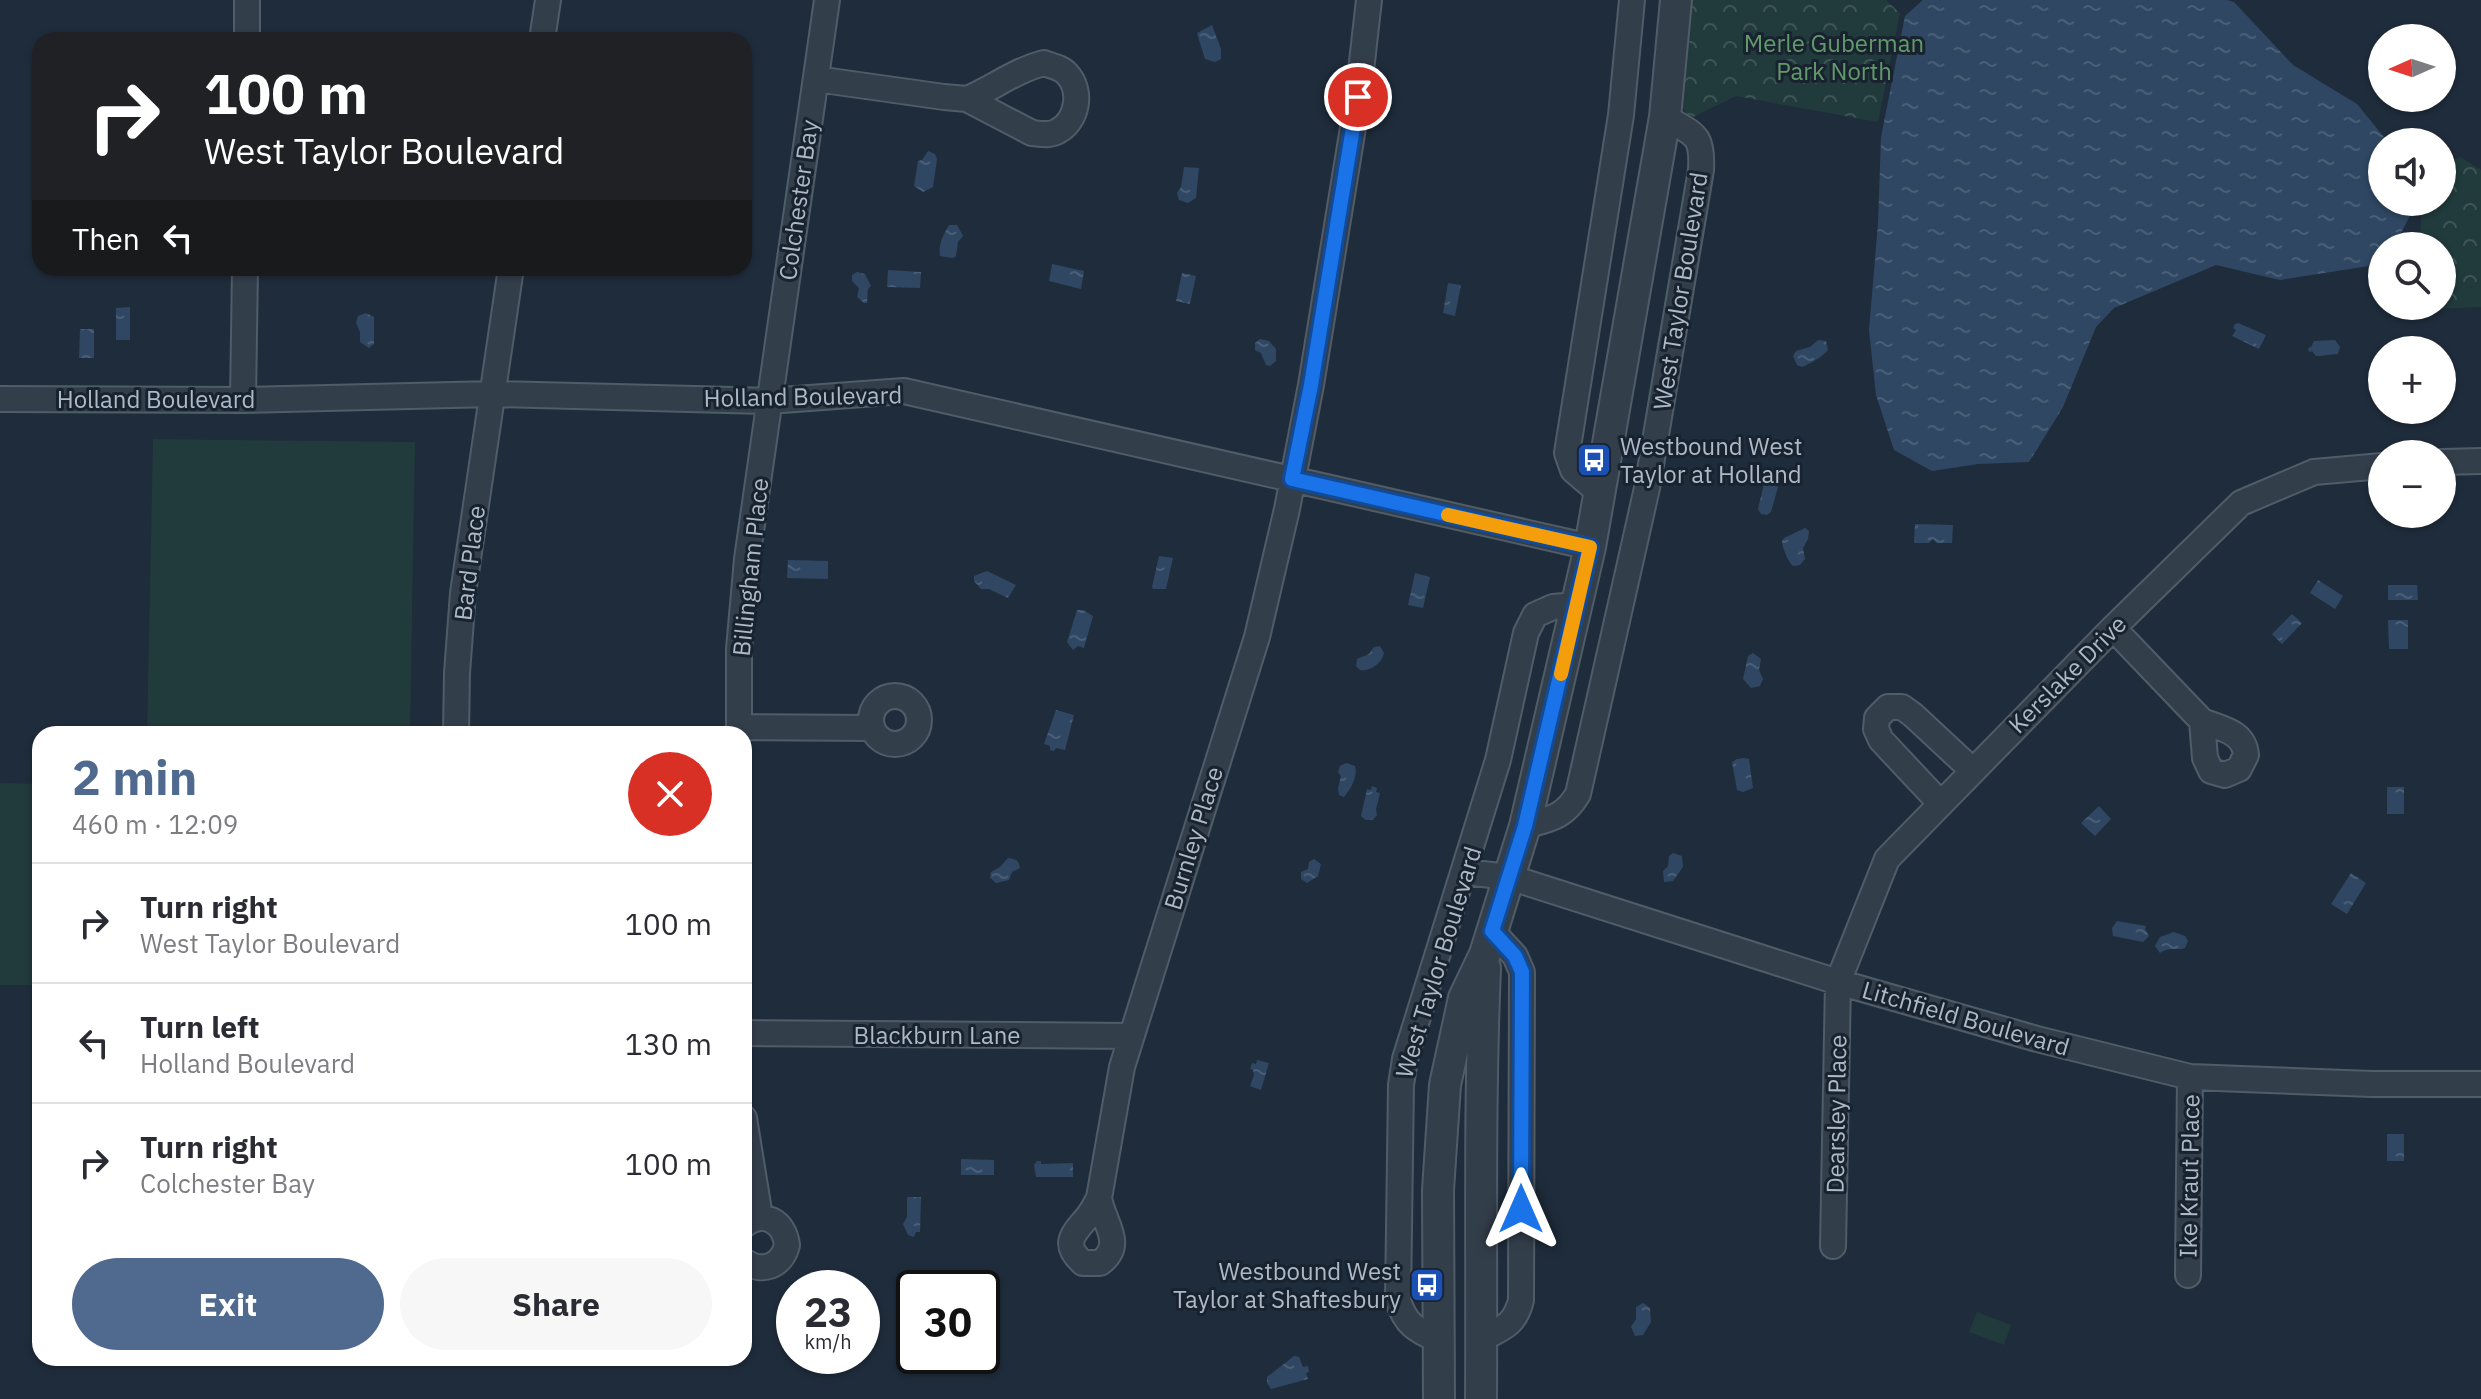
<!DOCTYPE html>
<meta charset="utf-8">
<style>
body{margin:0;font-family:"IBM Plex Sans",sans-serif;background:#f7f7f7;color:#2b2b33;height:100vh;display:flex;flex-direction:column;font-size:30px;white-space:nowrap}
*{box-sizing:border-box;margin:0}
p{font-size:26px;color:#7c7c81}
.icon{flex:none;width:44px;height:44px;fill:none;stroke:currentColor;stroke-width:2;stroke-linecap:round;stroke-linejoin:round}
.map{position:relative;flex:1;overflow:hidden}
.side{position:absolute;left:32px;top:726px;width:720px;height:640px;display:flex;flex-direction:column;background:#fff;border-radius:24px;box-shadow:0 2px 6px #0004}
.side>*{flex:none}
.hud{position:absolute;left:32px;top:32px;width:720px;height:244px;border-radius:24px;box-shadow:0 2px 6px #0004;background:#202124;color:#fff;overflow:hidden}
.needle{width:52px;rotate:267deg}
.controls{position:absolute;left:2368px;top:24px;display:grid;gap:16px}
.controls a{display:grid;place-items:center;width:88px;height:88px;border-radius:50%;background:#fff;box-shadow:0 2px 6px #0004;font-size:40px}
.speed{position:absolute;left:776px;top:1270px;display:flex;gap:16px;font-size:40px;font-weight:700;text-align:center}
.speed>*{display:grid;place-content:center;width:104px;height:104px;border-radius:50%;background:#fff;box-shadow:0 2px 6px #0004;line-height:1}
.speed small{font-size:20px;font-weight:400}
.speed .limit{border:4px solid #111;border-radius:12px;background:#fff;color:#111}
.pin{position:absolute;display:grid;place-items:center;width:68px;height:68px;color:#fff;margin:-34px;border:4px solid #fff;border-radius:50%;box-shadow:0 2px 8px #0007}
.me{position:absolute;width:88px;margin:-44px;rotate:0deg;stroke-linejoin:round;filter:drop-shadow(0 0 6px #0008)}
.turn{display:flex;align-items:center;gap:28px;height:168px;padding:0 40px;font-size:36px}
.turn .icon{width:104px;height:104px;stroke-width:2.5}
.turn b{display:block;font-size:56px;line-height:68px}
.then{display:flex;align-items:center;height:76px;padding:0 40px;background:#0003;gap:16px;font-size:30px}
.round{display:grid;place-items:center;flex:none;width:84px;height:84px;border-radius:42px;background:#f7f7f7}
.overview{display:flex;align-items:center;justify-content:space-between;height:136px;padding:0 40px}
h1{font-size:48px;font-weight:800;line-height:60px;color:#4f698f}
.primary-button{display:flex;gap:16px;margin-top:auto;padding:16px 40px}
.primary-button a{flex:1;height:92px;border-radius:48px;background:#4f698f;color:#fff;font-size:32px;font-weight:800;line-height:92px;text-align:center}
.primary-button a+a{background:#f7f7f7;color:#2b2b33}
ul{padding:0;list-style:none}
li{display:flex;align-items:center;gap:24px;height:120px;padding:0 40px;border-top:2px solid #e1e1e2}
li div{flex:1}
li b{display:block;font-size:30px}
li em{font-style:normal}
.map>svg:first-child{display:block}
.park{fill:url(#park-crowns)}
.garden{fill:#213a3c}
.water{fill:url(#water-ripples)}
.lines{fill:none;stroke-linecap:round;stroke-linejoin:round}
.minor-casing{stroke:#505c68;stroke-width:28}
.tertiary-casing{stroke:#505c68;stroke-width:34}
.minor{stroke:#333e4b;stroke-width:24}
.tertiary{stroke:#333e4b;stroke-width:30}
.route-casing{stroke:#114b97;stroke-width:20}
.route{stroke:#1a73e8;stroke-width:14}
.slow{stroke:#f59e0b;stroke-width:14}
.labels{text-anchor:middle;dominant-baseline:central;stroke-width:6;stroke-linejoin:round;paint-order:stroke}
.park-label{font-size:24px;fill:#629a6c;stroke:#18232f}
.street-label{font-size:24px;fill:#adb9c7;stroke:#18232f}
.poi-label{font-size:24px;fill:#adb9c7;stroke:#18232f;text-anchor:start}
</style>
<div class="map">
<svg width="2481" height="1399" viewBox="0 0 2481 1399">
<defs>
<pattern id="park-crowns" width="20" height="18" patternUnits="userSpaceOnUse" patternTransform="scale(2)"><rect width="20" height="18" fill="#213a3c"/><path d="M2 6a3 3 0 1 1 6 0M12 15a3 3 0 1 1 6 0" fill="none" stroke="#3f5457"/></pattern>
<pattern id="water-ripples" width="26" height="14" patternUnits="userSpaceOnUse" patternTransform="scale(2)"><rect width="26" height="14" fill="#2f4762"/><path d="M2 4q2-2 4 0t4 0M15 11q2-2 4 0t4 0" fill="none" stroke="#4a5f77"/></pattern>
</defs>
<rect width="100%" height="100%" fill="#1f2c3b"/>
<path class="park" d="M1692,0H1886L1900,13L1878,122L1736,96L1689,119L1681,104Z
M2460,157L2481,170V307L2409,310L2406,306H2442V246H2414L2420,239L2422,202H2442V164Z"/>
<path class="garden" d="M153,439L415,442L410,734H147Z
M0,783L40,784V985H0Z
M1977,1312L2011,1325L2004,1345L1969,1332Z"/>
<path class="water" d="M1923,0H2227L2234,2L2293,65L2357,104L2388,142H2382V202H2417L2401,233L2388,246H2382V252L2369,266L2280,280L2216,265L2114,308L2096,327L2063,407L2029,462L1978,464L1932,471L1894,450L1876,395L1869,330L1878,223L1881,137L1905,16Z
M1212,25L1221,49V59L1215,62L1205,59L1197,33Z
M928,151L935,154L937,159L933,187L923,192L914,186L918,161L922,160Z
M1184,167L1199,168L1196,198L1188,203L1179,200L1177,193L1181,187Z
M949,225H957L963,236L958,242L956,256L953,258L940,256C938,244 944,234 949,225Z
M1052,264L1084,271L1081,289L1049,281Z
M888,270L921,272L920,288L887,287Z
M857,272L865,274L871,286L868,289L867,303H864L857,297L859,288L852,281V275Z
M1182,273L1196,276L1190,304L1176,301Z
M1448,283L1461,285L1455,316L1443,313Z
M130,307V340H116V308Z
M366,313L374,317V344L369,348L360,342V332L356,323L358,316Z
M2238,323L2266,335L2259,349L2232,336L2236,330L2233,328L2235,324Z
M80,329H94V358H79Z
M1260,339L1269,341L1276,349V361L1270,366L1266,365L1261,353L1255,350V343Z
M1818,340L1826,341L1828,350C1822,357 1810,364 1802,367L1797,365L1793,356L1796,351L1810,347Z
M2335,340L2340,347L2338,354L2316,356L2312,351L2309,352L2308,348L2311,347L2314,341Z
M1773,483L1778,487L1771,512L1767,515L1761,514L1758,509L1764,484Z
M1915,524L1953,525L1952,543H1937L1933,539L1929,543H1914Z
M1805,528L1809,531L1808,539L1803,548L1805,559L1800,565L1793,566C1788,562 1782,547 1782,541L1784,538Z
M1159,556L1173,558L1166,589H1153L1152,587Z
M788,560L828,561V579L787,578Z
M987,571L1016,585L1008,598L989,589H981L974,581V576Z
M1415,573L1430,577L1423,608L1408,605Z
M2318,580L2343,596L2335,609L2310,593Z
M2388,585H2417L2418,600H2388Z
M1077,610H1083L1093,616L1084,648L1078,646L1073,650L1067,642Z
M2292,614L2302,623L2282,644L2272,634Z
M2388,620H2408V649H2389Z
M1380,646L1384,653C1382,663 1370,672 1360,670L1356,666L1357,659L1369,654L1374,647Z
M1753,653L1761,659L1759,670L1763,679L1760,686L1751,688L1743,679L1748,656Z
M1056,710L1074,715L1065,750L1056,748L1054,751L1050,750V746L1044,744Z
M1744,758L1749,759L1753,788L1743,792L1737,790L1732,762L1737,759Z
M1346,763L1355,766C1358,778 1350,790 1344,797L1339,795L1338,788L1341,776L1338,772L1340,766Z
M1372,786L1377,788L1376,792L1380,793L1376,809L1377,815L1373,820H1366L1361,816L1367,789L1371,790Z
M2387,787H2404V814H2387Z
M2099,806L2111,819L2095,836L2081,823Z
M1673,853L1682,856L1683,867L1673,881L1664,882L1663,871L1668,866L1669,856Z
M1008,858C1015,859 1019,860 1020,868L1012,872L1009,880L996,883L990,878L991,872L1000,867Z
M1314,859L1321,864L1318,876L1307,883L1301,879V872L1308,869L1309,862Z
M2351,873L2366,883L2347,914L2331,904Z
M2117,921L2146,926L2145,929L2149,936L2143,942L2113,936L2112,928Z
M2174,932L2185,936L2188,941L2185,948C2177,951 2170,946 2160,953L2155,946L2160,937Z
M1257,1060L1269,1063L1261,1090L1250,1086L1254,1075L1253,1070L1250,1069L1252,1063L1256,1064Z
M2387,1134H2404V1161H2387Z
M961,1159L994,1160V1175H961Z
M1037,1161H1041V1164L1073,1163V1177H1036L1034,1165Z
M907,1197H921L920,1232H916L914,1237L908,1235L903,1224L907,1217Z
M1643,1303L1650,1308L1651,1322L1643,1335L1635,1336L1631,1327L1636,1319V1307Z
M1294,1356L1299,1357L1303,1367L1308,1366L1309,1372L1306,1373L1308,1379L1271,1389L1267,1383V1377Z"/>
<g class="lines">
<g class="minor-casing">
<path id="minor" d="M247,40V0
M542,40L548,0
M1044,63C1052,66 1062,68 1067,74C1083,91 1077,121 1058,131C1050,136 1041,134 1032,133L967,99C993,88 1016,70 1044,63Z
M816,79L944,97L967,99
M0,399L243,400L494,394L769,401L904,391L1590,547
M243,400L245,268
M2442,462L2481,461
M1600,493L1573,470L1567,453L1621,115L1632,0
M2113,628L2202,721
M871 720a24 24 0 1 1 48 0a24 24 0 1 1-48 0Z
M2202,721C2221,729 2244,731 2246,755L2239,769L2225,775L2211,771L2205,758Z
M739,727L872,728
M456,734L457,673L463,593L511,268
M739,734V649L747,559L827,0
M1941,804L1881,740L1876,729L1877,718L1888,707H1902L1913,715L1972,770
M1525,826C1549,819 1564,818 1578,794L1647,488L1701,170C1703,133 1694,135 1665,117
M1465,872L1509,877L1838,982L2037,1039L2190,1077L2372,1084H2481
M744,1033L1131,1036
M744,1118L760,1217
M1099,1198L1122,1067L1257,637L1287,509L1311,385L1358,97L1369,0
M1099,1198C1103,1223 1126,1244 1100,1263H1083C1064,1246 1070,1237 1085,1220C1091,1214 1095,1205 1099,1198Z
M744,1225C764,1210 784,1221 787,1245C782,1266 762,1274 744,1261
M1833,1246L1838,982L1887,859L2113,628L2241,503L2314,472L2382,466
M2188,1275L2190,1077
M1481,1339C1503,1328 1515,1325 1521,1300L1522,972L1515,956L1492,931
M1438,1340C1416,1330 1405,1324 1398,1300L1401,1085L1405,1059L1498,760L1526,633L1535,615L1553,607L1577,605"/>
</g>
<g class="tertiary-casing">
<path id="tertiary" d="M1439,1399L1438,1190L1445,1085L1464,998L1485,954L1525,826L1590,547L1665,117L1676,0
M1481,1399C1482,1255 1479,1112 1485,968"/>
</g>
<use href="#minor" class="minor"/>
<use href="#tertiary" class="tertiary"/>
</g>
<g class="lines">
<g class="route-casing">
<path id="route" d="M1358,97L1311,385L1292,479L1590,547L1525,826L1492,931L1515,956L1522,972L1521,1209"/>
</g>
<use href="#route" class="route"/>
<path class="slow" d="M1448,515L1590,547L1561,674"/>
</g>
<defs>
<g id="bus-square" transform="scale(1.8)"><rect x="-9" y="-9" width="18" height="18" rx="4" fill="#1a4fb4" stroke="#18232f"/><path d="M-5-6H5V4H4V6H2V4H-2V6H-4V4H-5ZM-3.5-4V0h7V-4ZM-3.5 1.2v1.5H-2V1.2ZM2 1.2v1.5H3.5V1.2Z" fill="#fff"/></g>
</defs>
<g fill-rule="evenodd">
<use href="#bus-square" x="1594" y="460"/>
<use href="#bus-square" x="1427" y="1285"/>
</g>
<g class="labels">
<g class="park-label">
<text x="1834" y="43">Merle Guberman<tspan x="1834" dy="28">Park North</tspan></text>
</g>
<g class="street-label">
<text transform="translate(798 200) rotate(-82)">Colchester Bay</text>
<text transform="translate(1680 291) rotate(-81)">West Taylor Boulevard</text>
<text transform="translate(803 396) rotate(-1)">Holland Boulevard</text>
<text x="156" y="399">Holland Boulevard</text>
<text transform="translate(469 563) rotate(-83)">Bard Place</text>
<text transform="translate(750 567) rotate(-84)">Billingham Place</text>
<text transform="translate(2067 674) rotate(-45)">Kerslake Drive</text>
<text transform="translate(1193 838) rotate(-73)">Burnley Place</text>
<text transform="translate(1438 962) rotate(-73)">West Taylor Boulevard</text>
<text transform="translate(1966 1018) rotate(16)">Litchfield Boulevard</text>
<text x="937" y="1035">Blackburn Lane</text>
<text transform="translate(1836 1114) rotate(-89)">Dearsley Place</text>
<text transform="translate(2189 1176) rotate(-89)">Ike Kraut Place</text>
</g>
<g class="poi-label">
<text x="1620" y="446">Westbound West<tspan x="1620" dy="28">Taylor at Holland</tspan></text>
<text x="1401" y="1271" text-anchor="end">Westbound West<tspan x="1401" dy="28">Taylor at Shaftesbury</tspan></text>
</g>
</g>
</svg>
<div class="controls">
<a><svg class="needle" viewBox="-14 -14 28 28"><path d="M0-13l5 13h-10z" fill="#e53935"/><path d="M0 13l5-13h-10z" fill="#7c7c81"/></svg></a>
<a><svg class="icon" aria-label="sound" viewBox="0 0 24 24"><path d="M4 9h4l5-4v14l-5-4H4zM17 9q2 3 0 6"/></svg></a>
<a><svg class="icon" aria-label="search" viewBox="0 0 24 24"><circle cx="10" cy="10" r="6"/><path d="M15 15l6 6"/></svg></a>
<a>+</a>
<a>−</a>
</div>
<div class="speed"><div>23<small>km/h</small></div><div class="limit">30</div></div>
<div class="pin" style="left:1358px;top:97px;background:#d93025"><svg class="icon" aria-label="arrive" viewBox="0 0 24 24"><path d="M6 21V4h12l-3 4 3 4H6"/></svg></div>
<svg class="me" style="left:1521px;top:1209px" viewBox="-20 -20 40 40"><path d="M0-17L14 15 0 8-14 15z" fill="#1a73e8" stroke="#fff" stroke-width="4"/></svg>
<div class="hud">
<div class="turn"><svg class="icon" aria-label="right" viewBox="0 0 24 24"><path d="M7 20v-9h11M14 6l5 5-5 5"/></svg><div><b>100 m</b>West Taylor Boulevard</div></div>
<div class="then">Then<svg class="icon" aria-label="left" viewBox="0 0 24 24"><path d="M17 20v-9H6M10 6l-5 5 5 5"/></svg></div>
</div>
<section class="side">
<div class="overview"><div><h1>2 min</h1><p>460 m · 12:09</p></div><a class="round" style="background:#d93025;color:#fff"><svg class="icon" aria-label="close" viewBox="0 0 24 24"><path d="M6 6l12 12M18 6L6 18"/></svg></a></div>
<ul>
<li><svg class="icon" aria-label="right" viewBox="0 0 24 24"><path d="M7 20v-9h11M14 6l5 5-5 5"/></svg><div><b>Turn right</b><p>West Taylor Boulevard</p></div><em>100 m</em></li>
<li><svg class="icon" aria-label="left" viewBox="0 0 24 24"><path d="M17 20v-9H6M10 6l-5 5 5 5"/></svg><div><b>Turn left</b><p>Holland Boulevard</p></div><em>130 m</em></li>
<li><svg class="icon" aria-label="right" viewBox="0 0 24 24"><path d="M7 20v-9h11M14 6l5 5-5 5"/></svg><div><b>Turn right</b><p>Colchester Bay</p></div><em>100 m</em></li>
</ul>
<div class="primary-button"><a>Exit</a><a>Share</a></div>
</section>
</div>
